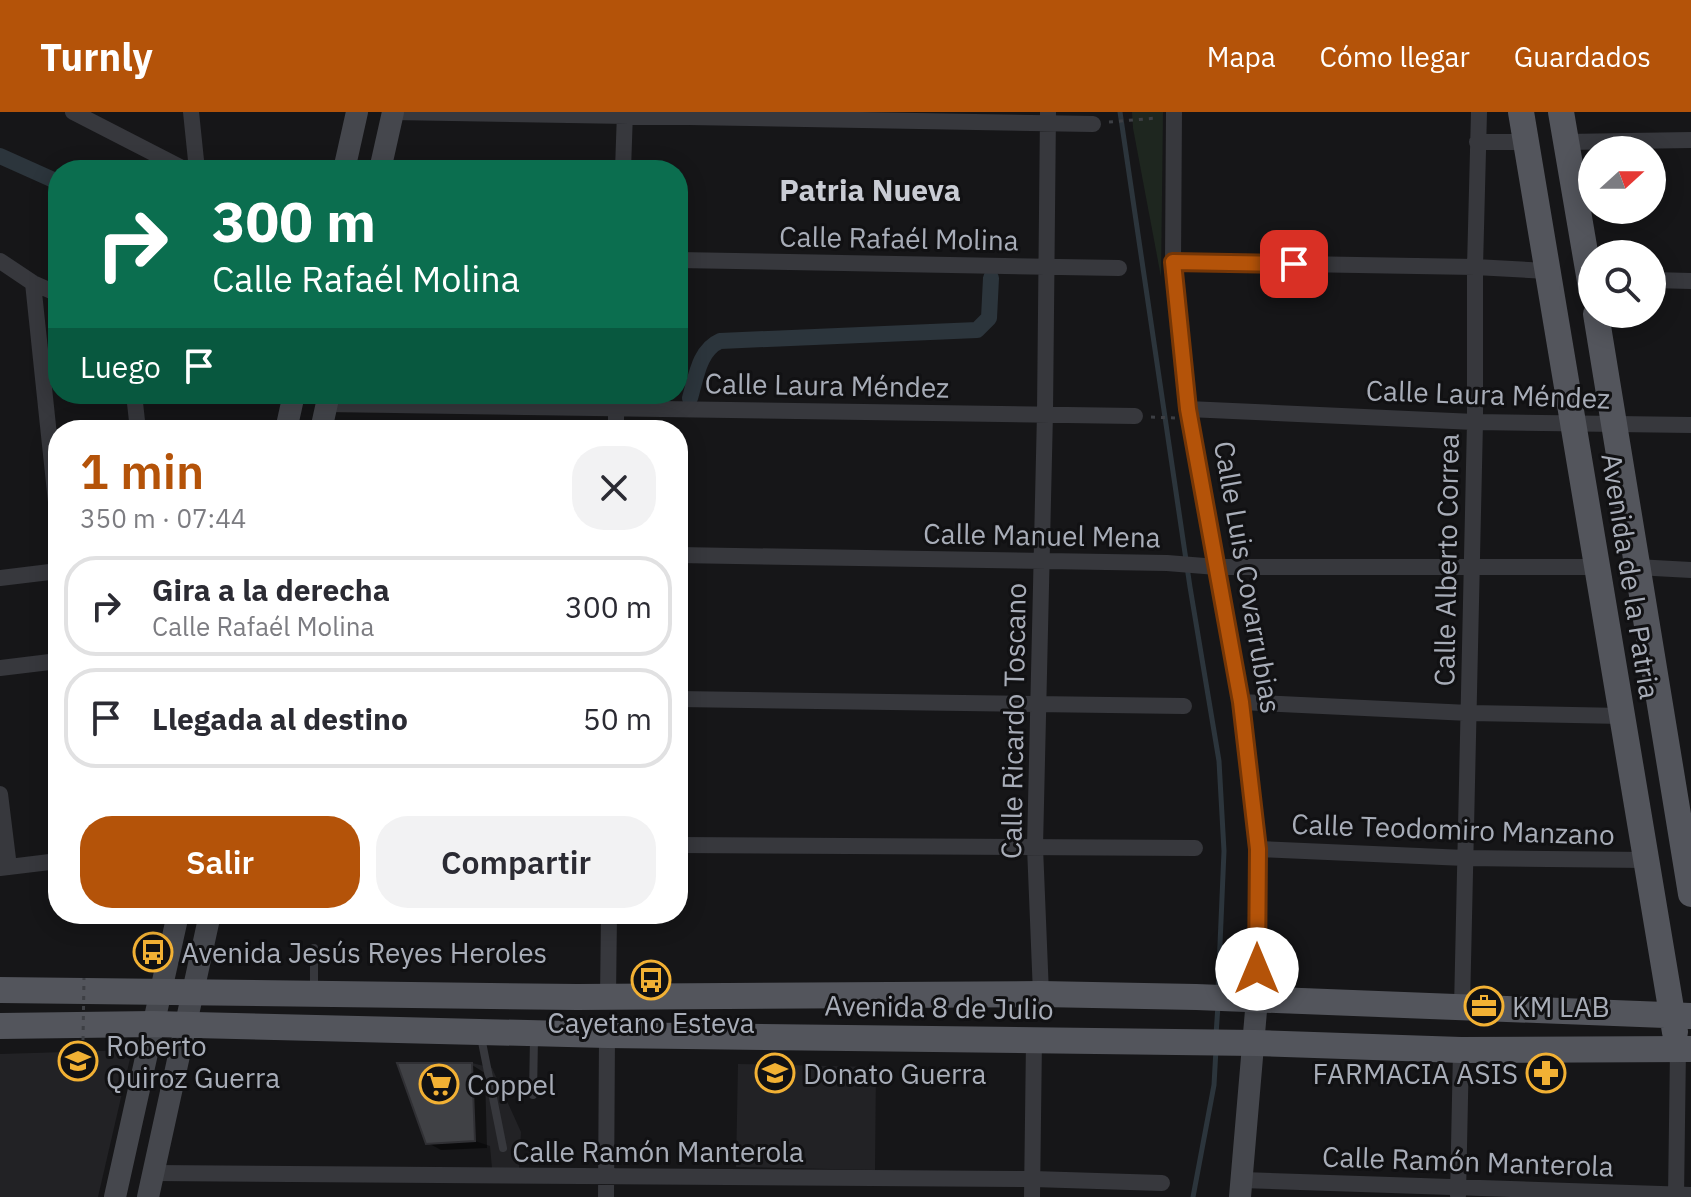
<!DOCTYPE html>
<html lang="es">
<meta charset="utf-8">
<style>
body{margin:0;font-family:"IBM Plex Sans",sans-serif;background:#f2f2f3;color:#2b2b33;height:100vh;display:flex;flex-direction:column;font-size:30px;white-space:nowrap}
*{box-sizing:border-box;margin:0}
p{font-size:26px;color:#7c7c81}
.icon{flex:none;width:44px;height:44px;fill:none;stroke:currentColor;stroke-width:2;stroke-linecap:round;stroke-linejoin:round}
.map{position:relative;flex:1;overflow:hidden}
.drawer{position:absolute;left:48px;top:308px;width:640px;height:504px;display:flex;flex-direction:column;background:#fff;border-radius:32px;box-shadow:0 4px 20px #0003}
.drawer>*{flex:none}
.banner{position:absolute;left:48px;top:48px;width:640px;height:244px;border-radius:32px;box-shadow:0 4px 20px #0003;background:#0b6e4f;color:#fff;overflow:hidden}
.needle{width:52px;rotate:69deg}
.buttons{position:absolute;left:1578px;top:24px;display:grid;gap:16px}
.buttons a{display:grid;place-items:center;width:88px;height:88px;border-radius:50%;background:#fff;box-shadow:0 4px 20px #0003;font-size:40px}
.pin{position:absolute;display:grid;place-items:center;width:68px;height:68px;color:#fff;margin:-34px;border-radius:16px;box-shadow:0 4px 12px #0006}
.me{position:absolute;width:88px;margin:-44px;rotate:0deg;stroke-linejoin:round;filter:drop-shadow(0 0 6px #0008)}
.turn{display:flex;align-items:center;gap:28px;height:168px;padding:0 32px;font-size:36px}
.turn .icon{width:104px;height:104px;stroke-width:2.5}
.turn b{display:block;font-size:56px;line-height:68px}
.then{display:flex;align-items:center;height:76px;padding:0 32px;background:#0003;gap:16px;font-size:30px}
.round{display:grid;place-items:center;flex:none;width:84px;height:84px;border-radius:32px;background:#f2f2f3}
.overview{display:flex;align-items:center;justify-content:space-between;height:136px;padding:0 32px}
h1{font-size:48px;font-weight:600;line-height:60px;color:#b45309}
.action{display:flex;gap:16px;margin-top:auto;padding:16px 32px}
.action a{flex:1;height:92px;border-radius:32px;background:#b45309;color:#fff;font-size:32px;font-weight:600;line-height:92px;text-align:center}
.action a+a{background:#f2f2f3;color:#2b2b33}
ul{padding:0;list-style:none}
li{display:flex;align-items:center;gap:24px;height:100px;margin:0 16px 12px;padding:0 16px;border:4px solid #e1e1e2;border-radius:32px}
li div{flex:1}
li b{display:block;font-size:30px}
li em{font-style:normal}
header{display:flex;align-items:center;gap:48px;box-sizing:border-box;height:112px;padding:0 40px;background:#b45309;color:#fff}
header strong{font-size:38px}
nav{display:flex;gap:44px;margin-inline-start:auto;font-size:28px}
.map>svg:first-child{display:block}
.built{fill:#222225}
.green{fill:#1e261f}
.shadow{fill:#0007}
.lines{fill:none;stroke-linecap:round;stroke-linejoin:round}
.stream{stroke:#2c353c;stroke-width:5}
.canal{stroke:#2c353c;stroke-width:16}
.building{fill:#404145;stroke:#303034;stroke-width:2}
.path{stroke:#3d3f44;stroke-width:3;stroke-dasharray:4 6;stroke-linecap:butt}
.lane{stroke:#37383d;stroke-width:8}
.street{stroke:#37383d;stroke-width:16}
.secondary{stroke:#45474d;stroke-width:22}
.primary{stroke:#53555c;stroke-width:26}
.path-bridge{stroke:#3d3f44;stroke-width:3;stroke-dasharray:4 6;stroke-linecap:butt}
.route-casing{stroke:#753606;stroke-width:20}
.route{stroke:#b45309;stroke-width:14}
.labels{text-anchor:middle;dominant-baseline:central;stroke-width:6;stroke-linejoin:round;paint-order:stroke}
.street-label{font-size:28px;fill:#a8adb8;stroke:#111113}
.poi-label{font-size:28px;fill:#a8adb8;stroke:#111113;text-anchor:start}
.neighbourhood-label{font-size:30px;font-weight:bold;fill:#c9ccd4;stroke:#111113}
</style>
<header>
<strong>Turnly</strong>
<nav><a>Mapa</a><a>Cómo llegar</a><a>Guardados</a></nav>
</header>
<div class="map">
<svg width="1691" height="1085" viewBox="0 0 1691 1085">
<rect width="100%" height="100%" fill="#161618"/>
<path class="built" d="M132,938L98,1085H0V942Z
M397,951H472L492,956L521,1020L519,1057L492,1056L490,1034L475,1029L426,1032Z
M738,952L876,955L875,1058L736,1055Z"/>
<path class="green" d="M1132,0H1163L1161,165L1133,16Z"/>
<path class="shadow" d="M472,953L485,961L487,1036L441,1038L428,1031Z"/>
<g class="lines">
<path class="stream" d="M1120,0L1190,475L1219,649L1224,739L1218,879
M1216,923L1218,893
M1193,1085L1214,973L1216,937"/>
<path class="canal" d="M0,44L58,70
M541,282V284
M690,286C696,266 699,238 720,229L977,218L989,206L991,166"/>
</g>
<path class="building" d="M397,951H472L475,1029L426,1032Z"/>
<g class="lines">
<path class="path" d="M1109,10L1157,6
M1151,305L1175,306"/>
<path class="lane" d="M314,836V879
M481,925L503,1036
M533,983L534,926"/>
<path class="street" d="M73,0L186,58
M191,0L197,58
M393,0L1093,12
M1174,0L1173,150L1188,297L1241,590L1258,737L1257,887
M1477,30H1526
M1566,30L1691,28
M623,58L625,0
M678,148L1119,156
M0,149L33,171L58,182
M1173,150L1475,155L1547,159
M1652,168L1691,169
M33,171L58,409
M134,282L138,318
M327,292L1135,304
M1188,297L1475,310L1691,313
M616,318V282
M678,443L1167,451L1217,455H1597
M1636,455L1691,458
M0,466L58,459
M0,556L58,549
M678,587L1184,594
M1241,590L1469,601L1622,604
M0,682L9,755
M678,733L1195,736
M1258,737L1465,746L1646,748
M0,756L58,749
M1041,882L1035,735L1045,301L1048,0
M608,885L609,802
M1462,896L1475,310V155L1479,0
M153,1061L1033,1067L1162,1071
M1242,1068L1691,1083
M1458,1083L1461,938
M606,1085L607,923
M1032,1085L1034,928
M1676,1085L1678,937"/>
<path class="secondary" d="M344,58L357,0
M380,58L393,0
M286,318L294,282
M321,318L329,282
M115,1085L178,802
M148,1085L210,802
M1240,1085L1257,887"/>
<path class="primary" d="M1521,0L1675,920
M1561,0L1592,181
M1596,202L1691,782
M0,878L577,885L1041,882L1196,885L1691,904
M0,914L153,912L607,923L1255,931L1461,938L1691,937"/>
<path class="path-bridge" d="M83,928L84,866"/>
</g>
<g class="lines">
<g class="route-casing">
<path id="route" d="M1257,857L1258,737L1241,590L1188,297L1173,150L1294,152"/>
</g>
<use href="#route" class="route"/>
</g>
<defs>
<g id="bus-ring" transform="scale(2)"><circle r="9.5" fill="#111113" stroke="#f2b134" stroke-width="1.5"/><path d="M-5-6H5V4H4V6H2V4H-2V6H-4V4H-5ZM-3.5-4V0h7V-4ZM-3.5 1.2v1.5H-2V1.2ZM2 1.2v1.5H3.5V1.2Z" fill="#f2b134"/></g>
<g id="office-ring" transform="scale(2)"><circle r="9.5" fill="#111113" stroke="#f2b134" stroke-width="1.5"/><path d="M-6-3h4V-5.5h4V-3h4V5H-6ZM-1-4.5V-3h2v-1.5ZM-6 0V1H6V0Z" fill="#f2b134"/></g>
<g id="school-ring" transform="scale(2)"><circle r="9.5" fill="#111113" stroke="#f2b134" stroke-width="1.5"/><path d="M0-5L7-2L0 1L-7-2ZM-4 1L0 2.5L4 1V4Q0 6-4 4Z" fill="#f2b134"/></g>
<g id="pharmacy-ring" transform="scale(2)"><circle r="9.5" fill="#111113" stroke="#f2b134" stroke-width="1.5"/><path d="M-2-6h4v4h4v4h-4v4h-4v-4h-4v-4h4Z" fill="#f2b134"/></g>
<g id="supermarket-ring" transform="scale(2)"><circle r="9.5" fill="#111113" stroke="#f2b134" stroke-width="1.5"/><path d="M-6-5.5h2.5l.6 2H6L4.5 2H-2.5L-4.4-4H-6ZM-1.5 3.2a1.3 1.3 0 1 0 .1 0ZM3 3.2a1.3 1.3 0 1 0 .1 0Z" fill="#f2b134"/></g>
</defs>
<g fill-rule="evenodd">
<use href="#bus-ring" x="153" y="840"/>
<use href="#bus-ring" x="651" y="868"/>
<use href="#office-ring" x="1484" y="894"/>
<use href="#school-ring" x="78" y="949"/>
<use href="#school-ring" x="775" y="961"/>
<use href="#pharmacy-ring" x="1546" y="961"/>
<use href="#supermarket-ring" x="439" y="972"/>
</g>
<g class="labels">
<g class="street-label">
<text transform="translate(899 126) rotate(1)">Calle Rafaél Molina</text>
<text transform="translate(827 273) rotate(1)">Calle Laura Méndez</text>
<text transform="translate(1488 282) rotate(2)">Calle Laura Méndez</text>
<text transform="translate(1042 423) rotate(1)">Calle Manuel Mena</text>
<text transform="translate(1446 448) rotate(-89)">Calle Alberto Correa</text>
<text transform="translate(1631 464) rotate(81)">Avenida de la Patria</text>
<text transform="translate(1248 465) rotate(80)">Calle Luis Covarrubias</text>
<text transform="translate(1013 609) rotate(-89)">Calle Ricardo Toscano</text>
<text transform="translate(1453 717) rotate(2)">Calle Teodomiro Manzano</text>
<text transform="translate(939 895) rotate(1)">Avenida 8 de Julio</text>
<text x="658" y="1039">Calle Ramón Manterola</text>
<text transform="translate(1468 1049) rotate(2)">Calle Ramón Manterola</text>
</g>
<g class="poi-label">
<text x="181" y="840">Avenida Jesús Reyes Heroles</text>
<text x="1512" y="894">KM LAB</text>
<text x="651" y="910" text-anchor="middle">Cayetano Esteva</text>
<text x="106" y="933">Roberto<tspan x="106" dy="32">Quiroz Guerra</tspan></text>
<text x="803" y="961">Donato Guerra</text>
<text x="1518" y="961" text-anchor="end">FARMACIA ASIS</text>
<text x="467" y="972">Coppel</text>
</g>
<g class="neighbourhood-label">
<text x="870" y="77">Patria Nueva</text>
</g>
</g>
</svg>
<div class="buttons">
<a><svg class="needle" viewBox="-14 -14 28 28"><path d="M0-13l5 13h-10z" fill="#e53935"/><path d="M0 13l5-13h-10z" fill="#7c7c81"/></svg></a>
<a><svg class="icon" aria-label="search" viewBox="0 0 24 24"><circle cx="10" cy="10" r="6"/><path d="M15 15l6 6"/></svg></a>
</div>
<div class="pin" style="left:1294px;top:152px;background:#d93025"><svg class="icon" aria-label="arrive" viewBox="0 0 24 24"><path d="M6 21V4h12l-3 4 3 4H6"/></svg></div>
<svg class="me" style="left:1257px;top:857px" viewBox="-20 -20 40 40"><circle r="19" fill="#fff"/><path d="M0-13L10 11 0 6-10 11z" fill="#b45309"/></svg>
<div class="banner">
<div class="turn"><svg class="icon" aria-label="right" viewBox="0 0 24 24"><path d="M7 20v-9h11M14 6l5 5-5 5"/></svg><div><b>300 m</b>Calle Rafaél Molina</div></div>
<div class="then">Luego<svg class="icon" aria-label="arrive" viewBox="0 0 24 24"><path d="M6 21V4h12l-3 4 3 4H6"/></svg></div>
</div>
<section class="drawer">
<div class="overview"><div><h1>1 min</h1><p>350 m · 07:44</p></div><a class="round"><svg class="icon" aria-label="close" viewBox="0 0 24 24"><path d="M6 6l12 12M18 6L6 18"/></svg></a></div>
<ul>
<li><svg class="icon" aria-label="right" viewBox="0 0 24 24"><path d="M7 20v-9h11M14 6l5 5-5 5"/></svg><div><b>Gira a la derecha</b><p>Calle Rafaél Molina</p></div><em>300 m</em></li>
<li><svg class="icon" aria-label="arrive" viewBox="0 0 24 24"><path d="M6 21V4h12l-3 4 3 4H6"/></svg><div><b>Llegada al destino</b></div><em>50 m</em></li>
</ul>
<div class="action"><a>Salir</a><a>Compartir</a></div>
</section>
</div>
